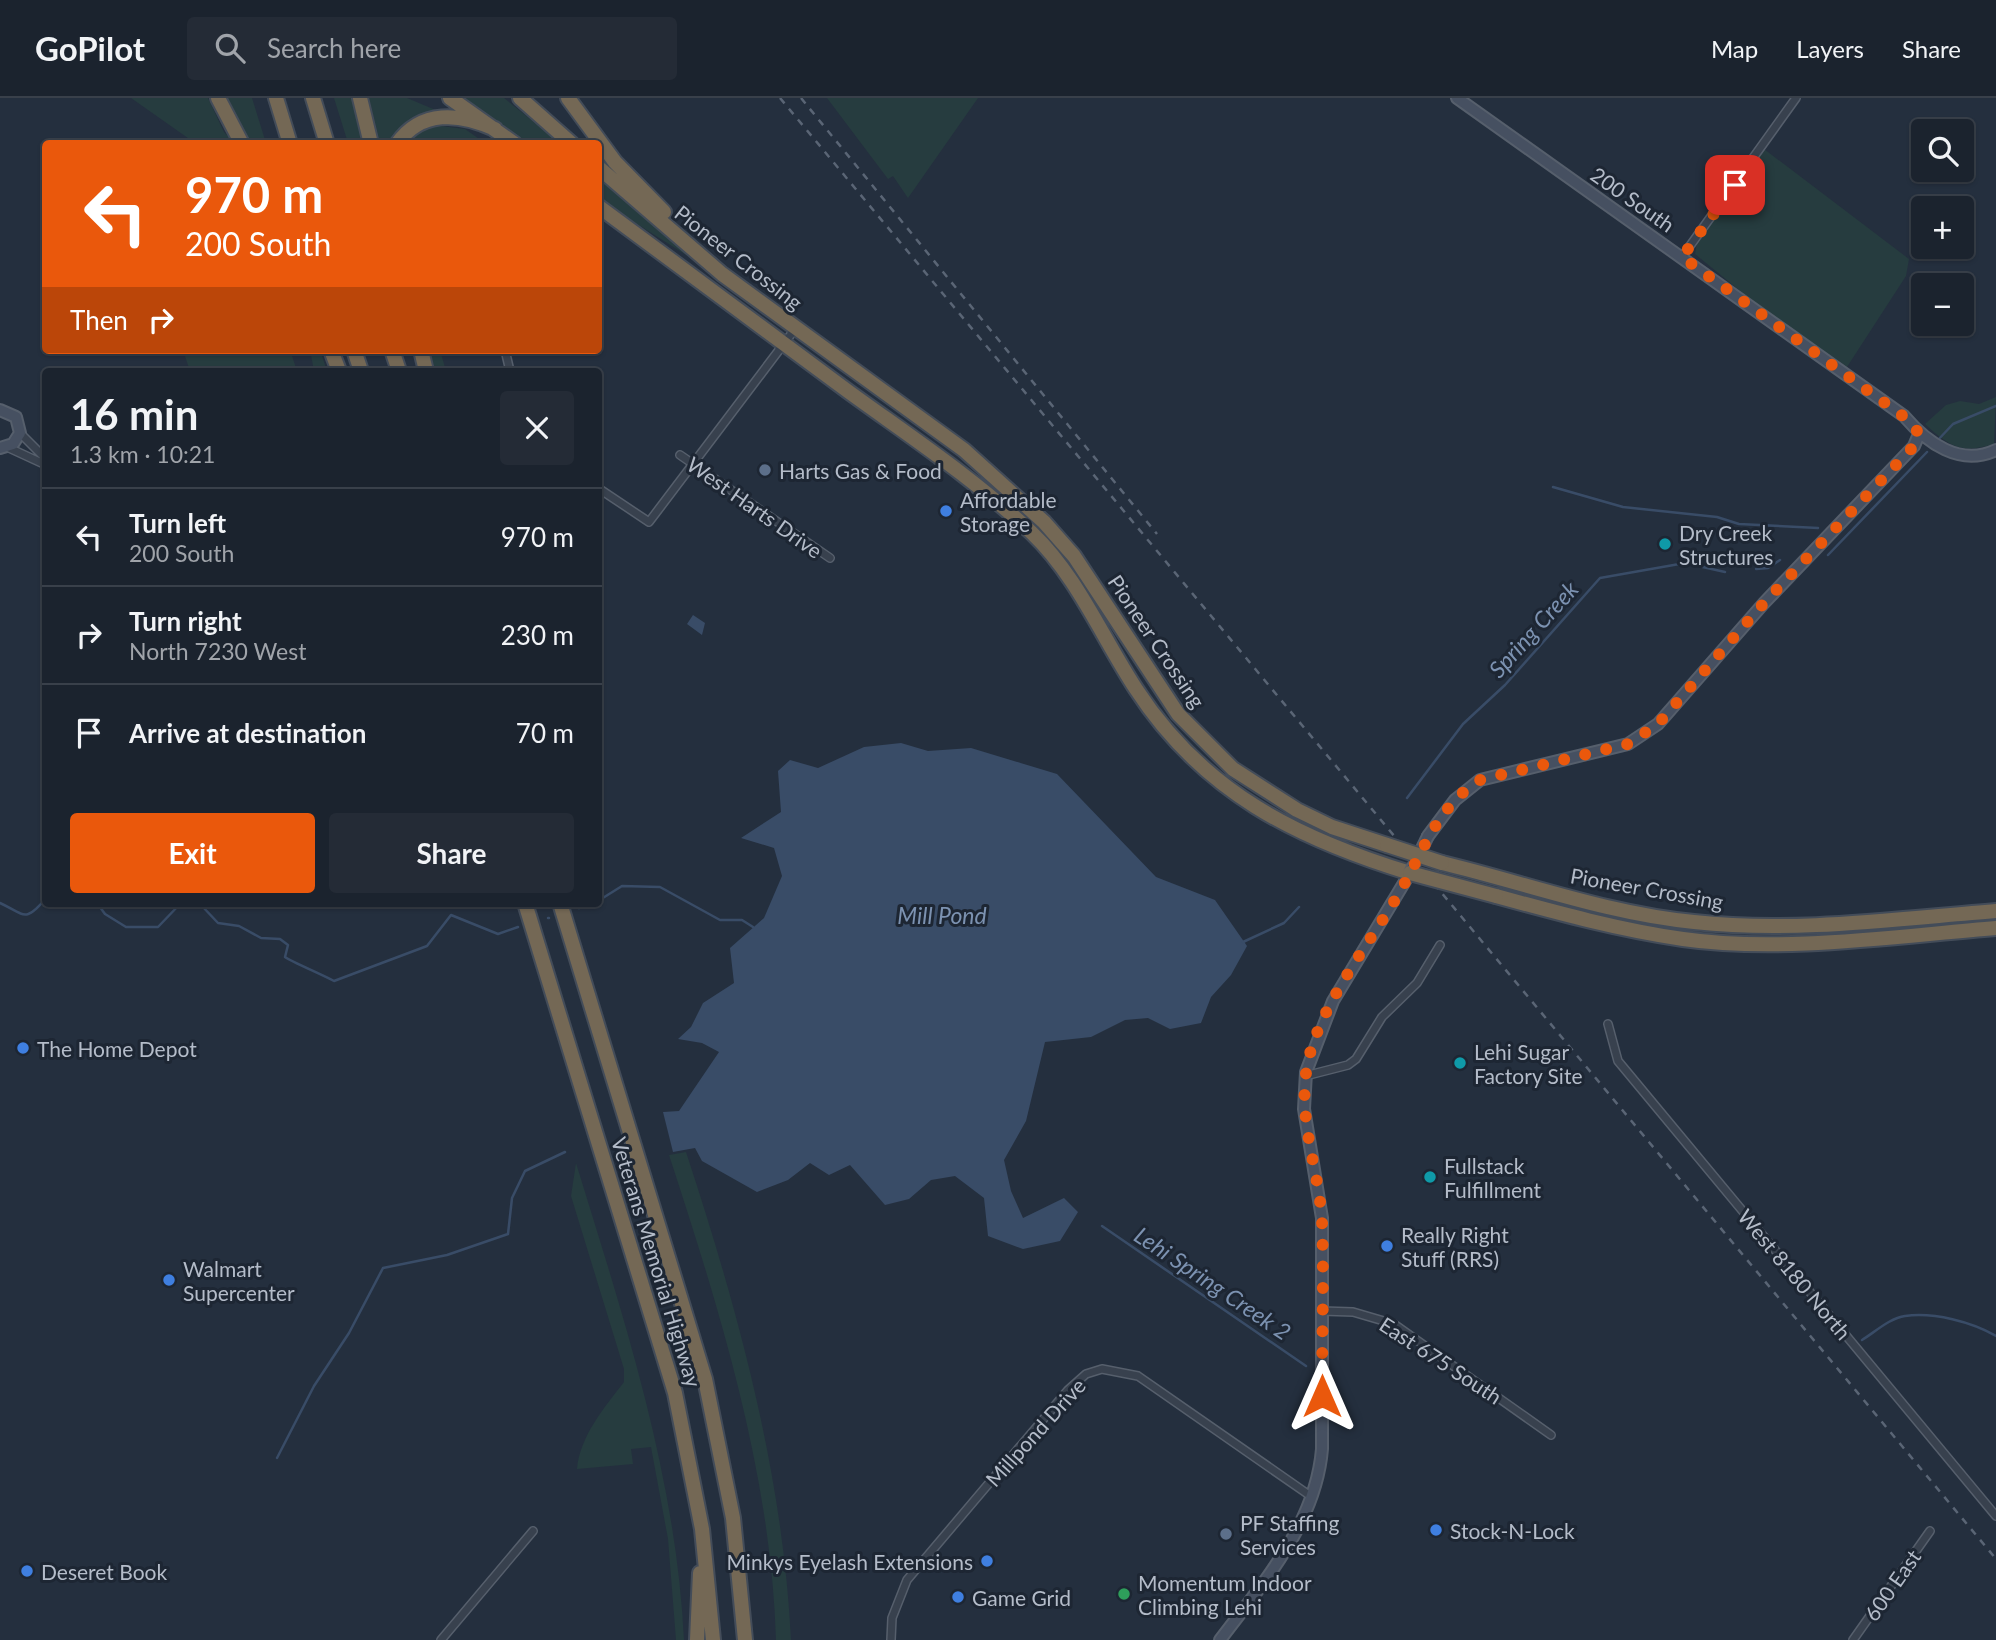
<!DOCTYPE html>
<meta charset="utf-8">
<style>
body{margin:0;font-family:Lato,sans-serif;background:#242b36;color:#f1f3f6;height:100vh;display:flex;flex-direction:column;font-size:26px;white-space:nowrap}
*{box-sizing:border-box;margin:0}
p{font-size:23px;color:#a0a4aa}
.icon{flex:none;width:38px;height:38px;fill:none;stroke:currentColor;stroke-width:2;stroke-linecap:round;stroke-linejoin:round}
.map{position:relative;flex:1;overflow:hidden}
.sheet{position:absolute;left:42px;top:270px;width:560px;height:539px;display:flex;flex-direction:column;background:#1b232e;border-radius:7px;box-shadow:0 2px 5px #0004,0 0 0 2px #39404a}
.sheet>*{flex:none}
.guide{position:absolute;left:42px;top:42px;width:560px;height:214px;border-radius:7px;box-shadow:0 2px 5px #0004,0 0 0 2px #39404a;background:#ea580c;color:#fff;overflow:hidden}
.fabs{position:absolute;left:1911px;top:21px;display:grid;gap:14px}
.fabs a{display:grid;place-items:center;width:63px;height:63px;border-radius:7px;background:#1b232e;box-shadow:0 2px 5px #0004,0 0 0 2px #39404a;font-size:35px}
.pin{position:absolute;display:grid;place-items:center;width:60px;height:60px;color:#fff;margin:-30px;border-radius:14px;box-shadow:0 4px 10px #0006}
.me{position:absolute;width:77px;margin:-38px;rotate:0deg;stroke-linejoin:round;filter:drop-shadow(0 0 5px #0008)}
.turn{display:flex;align-items:center;gap:24px;height:147px;padding:0 28px;font-size:32px}
.turn .icon{width:91px;height:91px;stroke-width:2.5}
.turn b{display:block;font-size:49px;line-height:60px}
.then{display:flex;align-items:center;height:66px;padding:0 28px;background:#0003;gap:14px;font-size:26px}
.round{display:grid;place-items:center;flex:none;width:74px;height:74px;border-radius:7px;background:#242b36}
.headline{display:flex;align-items:center;justify-content:space-between;height:119px;padding:0 28px}
h1{font-size:42px;font-weight:700;line-height:52px}
.cta{display:flex;gap:14px;margin-top:auto;padding:14px 28px}
.cta a{flex:1;height:80px;border-radius:7px;background:#ea580c;color:#fff;font-size:28px;font-weight:700;line-height:80px;text-align:center}
.cta a+a{background:#242b36;color:#f1f3f6}
ul{padding:0;list-style:none}
li{display:flex;align-items:center;gap:21px;height:98px;padding:0 28px;border-top:2px solid #39404a}
li div{flex:1}
li b{display:block;font-size:26px}
li em{font-style:normal}
header{display:flex;align-items:center;gap:42px;box-sizing:border-box;height:98px;padding:0 35px;background:#1b232e;border-bottom:2px solid #39404a}
header strong{font-size:33px}
nav{display:flex;gap:38px;margin-inline-start:auto;font-size:24px}
.search{width:490px;height:63px;background:#242b36;display:flex;align-items:center;gap:18px;box-sizing:border-box;padding:0 24px;border-radius:7px;color:#a0a4aa;font-size:26px}
.map>svg:first-child{display:block}
.green{fill:#263c3f}
.water{fill:#394c67}
.lines{fill:none;stroke-linecap:round;stroke-linejoin:round}
.stream{stroke:#394c67;stroke-width:2.5}
.street-casing{stroke:#565f6c;stroke-width:10}
.secondary-casing{stroke:#565f6c;stroke-width:14}
.highway-casing{stroke:#434c59;stroke-width:18}
.street{stroke:#38414e;stroke-width:7}
.secondary{stroke:#465061;stroke-width:10}
.highway{stroke:#746855;stroke-width:14}
.rail{stroke:#5a6575;stroke-width:2.5;stroke-dasharray:7 7;stroke-linecap:butt}
.secondary-bridge-casing{stroke:#565f6c;stroke-width:14;stroke-linecap:butt}
.highway-bridge-casing{stroke:#434c59;stroke-width:18;stroke-linecap:butt}
.secondary-bridge{stroke:#465061;stroke-width:10}
.highway-bridge{stroke:#746855;stroke-width:14}
.route{stroke:#ea580c;stroke-width:12;stroke-dasharray:0 21.6}
.service-dot{fill:#5c6f8a;stroke:#1d2633;stroke-width:2.5}
.shop-dot{fill:#3f7fe0;stroke:#1d2633;stroke-width:2.5}
.culture-dot{fill:#0f9aa8;stroke:#1d2633;stroke-width:2.5}
.leisure-dot{fill:#2e9e5b;stroke:#1d2633;stroke-width:2.5}
.labels{text-anchor:middle;dominant-baseline:central;stroke-width:6;stroke-linejoin:round;paint-order:stroke}
.street-label{font-size:21px;fill:#b4bcc9;stroke:#1d2633}
.poi-label{font-size:21px;fill:#b4bcc9;stroke:#1d2633;text-anchor:start}
.water-label{font-size:23px;font-style:italic;fill:#7c92b1;stroke:#1d2633}
</style>
<header>
<strong>GoPilot</strong>
<div class="search"><svg class="icon" aria-label="search" viewBox="0 0 24 24"><circle cx="10" cy="10" r="6"/><path d="M15 15l6 6"/></svg>Search here</div>
<nav><a>Map</a><a>Layers</a><a>Share</a></nav>
</header>
<div class="map">
<svg width="1996" height="1542" viewBox="0 0 1996 1542">
<rect width="100%" height="100%" fill="#242f3e"/>
<path class="green" d="M131,0H208L224,34L234,45H195Z
M227,0H252L266,45H249Z
M334,0H353L363,45H348Z
M369,0H407L438,13L393,45H380Z
M462,0H504L560,45H522Z
M827,0H978L908,100L893,78L888,81Z
M439,25L441,28L465,31L485,45L404,46L414,35Z
M1764,51L1909,161L1906,178L1847,269L1750,201L1695,156L1697,145Z
M598,77L691,160L599,102Z
M183,252H290L297,273H190Z
M310,252H320L327,273H314Z
M430,252H440L446,273H435Z
M1996,299L1994,346C1961,356 1950,349 1925,326L1946,307L1960,303L1979,306Z
M686,1054C738,1212 783,1376 791,1542H776C771,1376 720,1213 669,1057Z
M576,1065C624,1221 676,1377 684,1542H676L668,1441L651,1349L631,1351L633,1366L577,1371C580,1338 604,1310 624,1284V1271L571,1098Z"/>
<path class="water" d="M693,517L705,525L702,537L687,526Z
M901,645L928,653L971,650L1057,676L1156,779L1215,802L1247,848L1231,877L1211,899L1201,925L1170,931L1148,920L1125,922L1091,939L1045,944L1026,1023L1004,1062L1011,1093L1023,1120L1064,1100L1078,1114L1060,1143L1023,1151L988,1138L984,1100L955,1078L931,1082L909,1101L885,1107L850,1067L829,1077L810,1065L788,1082L757,1094L702,1063L695,1050L673,1054L663,1014L679,1013L719,954L702,945L678,941L691,929L703,905L734,885L730,850L764,820L782,778L774,750L741,740L781,714L778,673L790,662L818,670L864,649Z"/>
<g class="lines">
<path class="stream" d="M1937,343L1953,326L1996,308
M1553,389L1623,409L1717,419L1739,426L1818,430
M1828,457L1927,354
M1756,471L1768,470L1780,462
M1407,700L1463,626L1505,587L1600,480L1685,465L1725,474
M598,803L622,788L660,789L720,822H742L753,829
M0,805C24,816 25,826 46,800
M97,805L105,816L126,829H158L180,806L202,808L218,825L239,828L261,840L280,841L288,847L285,859C290,863 323,877 334,883L427,848L451,817L498,836L518,829
M579,810L594,805
M548,820H549
M1243,844L1284,825L1299,809
M1102,1128L1306,1268
M1862,1242C1875,1234 1890,1220 1905,1218C1934,1214 1972,1224 1996,1238
M277,1360L314,1288L349,1235L383,1170L447,1157L508,1136L512,1100L525,1073L565,1054"/>
<g class="street-casing">
<path id="street" d="M1682,159L1796,0
M505,252L510,273
M20,335L46,361
M7,349L46,367
M680,357L830,460
M598,390L649,424L795,231
M1608,926L1618,963L1996,1418
M1305,978L1348,967L1356,961L1382,919L1417,885L1440,847
M1322,1213L1353,1214L1394,1226L1551,1337
M441,1542L533,1433
M891,1542L892,1520L907,1482L1068,1292L1086,1276L1102,1271L1138,1278L1312,1399
M1853,1542L1930,1433"/>
</g>
<g class="secondary-casing">
<path id="secondary" d="M1457,0L1904,318C1927,345 1960,369 1996,352
M0,312L16,319L20,335L13,346L0,350
M1428,738L1455,702L1480,682L1628,646L1658,626L1764,505L1914,348L1919,336
M1220,1542C1263,1485 1316,1425 1322,1351V1120L1304,1011L1306,974L1333,903L1410,775"/>
</g>
<g class="highway-casing">
<path id="highway" d="M218,0L242,46
M276,0L290,46
M313,0L327,46
M360,0L371,46
M450,0L515,46
M520,0L572,46
M568,0L615,64L664,114
M397,46C421,11 460,15 495,31
M598,69L722,176L964,352L1044,424L1074,458L1178,616L1233,671L1297,712L1332,729L1387,747
M598,108C682,170 765,232 849,294C911,339 976,382 1032,435C1077,478 1102,539 1136,591C1203,694 1296,740 1410,775
M331,252L339,273
M354,252L361,273
M392,252L399,273
M421,252L426,273
M1442,765C1525,785 1609,816 1694,824C1794,835 1896,821 1996,813
M1496,798C1558,815 1620,832 1683,841C1781,855 1897,838 1996,830
M525,805L675,1295L702,1431L713,1542
M560,805L705,1281L733,1420L745,1542
M697,1542L700,1475"/>
</g>
<use href="#street" class="street"/>
<use href="#secondary" class="secondary"/>
<use href="#highway" class="highway"/>
<path class="rail" d="M780,0L1996,1461
M801,0L1157,436"/>
<g class="secondary-bridge-casing">
<path id="secondary-bridge" d="M1410,775L1428,738"/>
</g>
<g class="highway-bridge-casing">
<path id="highway-bridge" d="M1387,747L1442,765
M1410,775L1496,798"/>
</g>
<use href="#secondary-bridge" class="secondary-bridge"/>
<use href="#highway-bridge" class="highway-bridge"/>
</g>
<g class="lines">
<path class="route" d="M1322,1298C1322,1240 1324,1181 1322,1123C1319,1073 1299,1025 1306,975C1314,914 1367,850 1398,797C1423,755 1436,709 1480,682L1628,646L1658,626L1764,505L1914,348L1919,335L1903,318L1682,159L1735,87"/>
</g>
<g class="service-dot">
<circle cx="765" cy="372" r="7"/>
<circle cx="1226" cy="1436" r="7"/>
</g>
<g class="shop-dot">
<circle cx="946" cy="413" r="7"/>
<circle cx="23" cy="950" r="7"/>
<circle cx="1387" cy="1148" r="7"/>
<circle cx="169" cy="1182" r="7"/>
<circle cx="1436" cy="1432" r="7"/>
<circle cx="987" cy="1463" r="7"/>
<circle cx="27" cy="1473" r="7"/>
<circle cx="958" cy="1499" r="7"/>
</g>
<g class="culture-dot">
<circle cx="1665" cy="446" r="7"/>
<circle cx="1460" cy="965" r="7"/>
<circle cx="1430" cy="1079" r="7"/>
</g>
<circle class="leisure-dot" cx="1124" cy="1496" r="7"/>
<g class="labels">
<g class="street-label">
<text transform="translate(1633 101) rotate(35)">200 South</text>
<text transform="translate(739 159) rotate(38)">Pioneer Crossing</text>
<text transform="translate(755 409) rotate(35)">West Harts Drive</text>
<text transform="translate(1157 543) rotate(56)">Pioneer Crossing</text>
<text transform="translate(1647 790) rotate(10)">Pioneer Crossing</text>
<text transform="translate(657 1164) rotate(73)">Veterans Memorial Highway</text>
<text transform="translate(1795 1176) rotate(50)">West 8180 North</text>
<text transform="translate(1441 1262) rotate(33)">East 675 South</text>
<text transform="translate(1035 1334) rotate(-48)">Millpond Drive</text>
<text transform="translate(1892 1487) rotate(-55)">600 East</text>
</g>
<g class="poi-label">
<text x="779" y="372">Harts Gas &amp; Food</text>
<text x="960" y="401">Affordable<tspan x="960" dy="24">Storage</tspan></text>
<text x="1679" y="434">Dry Creek<tspan x="1679" dy="24">Structures</tspan></text>
<text x="37" y="950">The Home Depot</text>
<text x="1474" y="953">Lehi Sugar<tspan x="1474" dy="24">Factory Site</tspan></text>
<text x="1444" y="1067">Fullstack<tspan x="1444" dy="24">Fulfillment</tspan></text>
<text x="1401" y="1136">Really Right<tspan x="1401" dy="24">Stuff (RRS)</tspan></text>
<text x="183" y="1170">Walmart<tspan x="183" dy="24">Supercenter</tspan></text>
<text x="1240" y="1424">PF Staffing<tspan x="1240" dy="24">Services</tspan></text>
<text x="1450" y="1432">Stock-N-Lock</text>
<text x="973" y="1463" text-anchor="end">Minkys Eyelash Extensions</text>
<text x="41" y="1473">Deseret Book</text>
<text x="1138" y="1484">Momentum Indoor<tspan x="1138" dy="24">Climbing Lehi</tspan></text>
<text x="972" y="1499">Game Grid</text>
</g>
<g class="water-label">
<text transform="translate(1533 531) rotate(-48)">Spring Creek</text>
<text x="942" y="817">Mill Pond</text>
<text transform="translate(1213 1185) rotate(34)">Lehi Spring Creek 2</text>
</g>
</g>
</svg>
<div class="fabs">
<a><svg class="icon" aria-label="search" viewBox="0 0 24 24"><circle cx="10" cy="10" r="6"/><path d="M15 15l6 6"/></svg></a>
<a>+</a>
<a>−</a>
</div>
<div class="pin" style="left:1735px;top:87px;background:#d93025"><svg class="icon" aria-label="arrive" viewBox="0 0 24 24"><path d="M6 21V4h12l-3 4 3 4H6"/></svg></div>
<svg class="me" style="left:1322px;top:1298px" viewBox="-20 -20 40 40"><path d="M0-17L14 15 0 8-14 15z" fill="#ea580c" stroke="#fff" stroke-width="4"/></svg>
<div class="guide">
<div class="turn"><svg class="icon" aria-label="left" viewBox="0 0 24 24"><path d="M17 20v-9H6M10 6l-5 5 5 5"/></svg><div><b>970 m</b>200 South</div></div>
<div class="then">Then<svg class="icon" aria-label="right" viewBox="0 0 24 24"><path d="M7 20v-9h11M14 6l5 5-5 5"/></svg></div>
</div>
<section class="sheet">
<div class="headline"><div><h1>16 min</h1><p>1.3 km · 10:21</p></div><a class="round"><svg class="icon" aria-label="close" viewBox="0 0 24 24"><path d="M6 6l12 12M18 6L6 18"/></svg></a></div>
<ul>
<li><svg class="icon" aria-label="left" viewBox="0 0 24 24"><path d="M17 20v-9H6M10 6l-5 5 5 5"/></svg><div><b>Turn left</b><p>200 South</p></div><em>970 m</em></li>
<li><svg class="icon" aria-label="right" viewBox="0 0 24 24"><path d="M7 20v-9h11M14 6l5 5-5 5"/></svg><div><b>Turn right</b><p>North 7230 West</p></div><em>230 m</em></li>
<li><svg class="icon" aria-label="arrive" viewBox="0 0 24 24"><path d="M6 21V4h12l-3 4 3 4H6"/></svg><div><b>Arrive at destination</b></div><em>70 m</em></li>
</ul>
<div class="cta"><a>Exit</a><a>Share</a></div>
</section>
</div>
